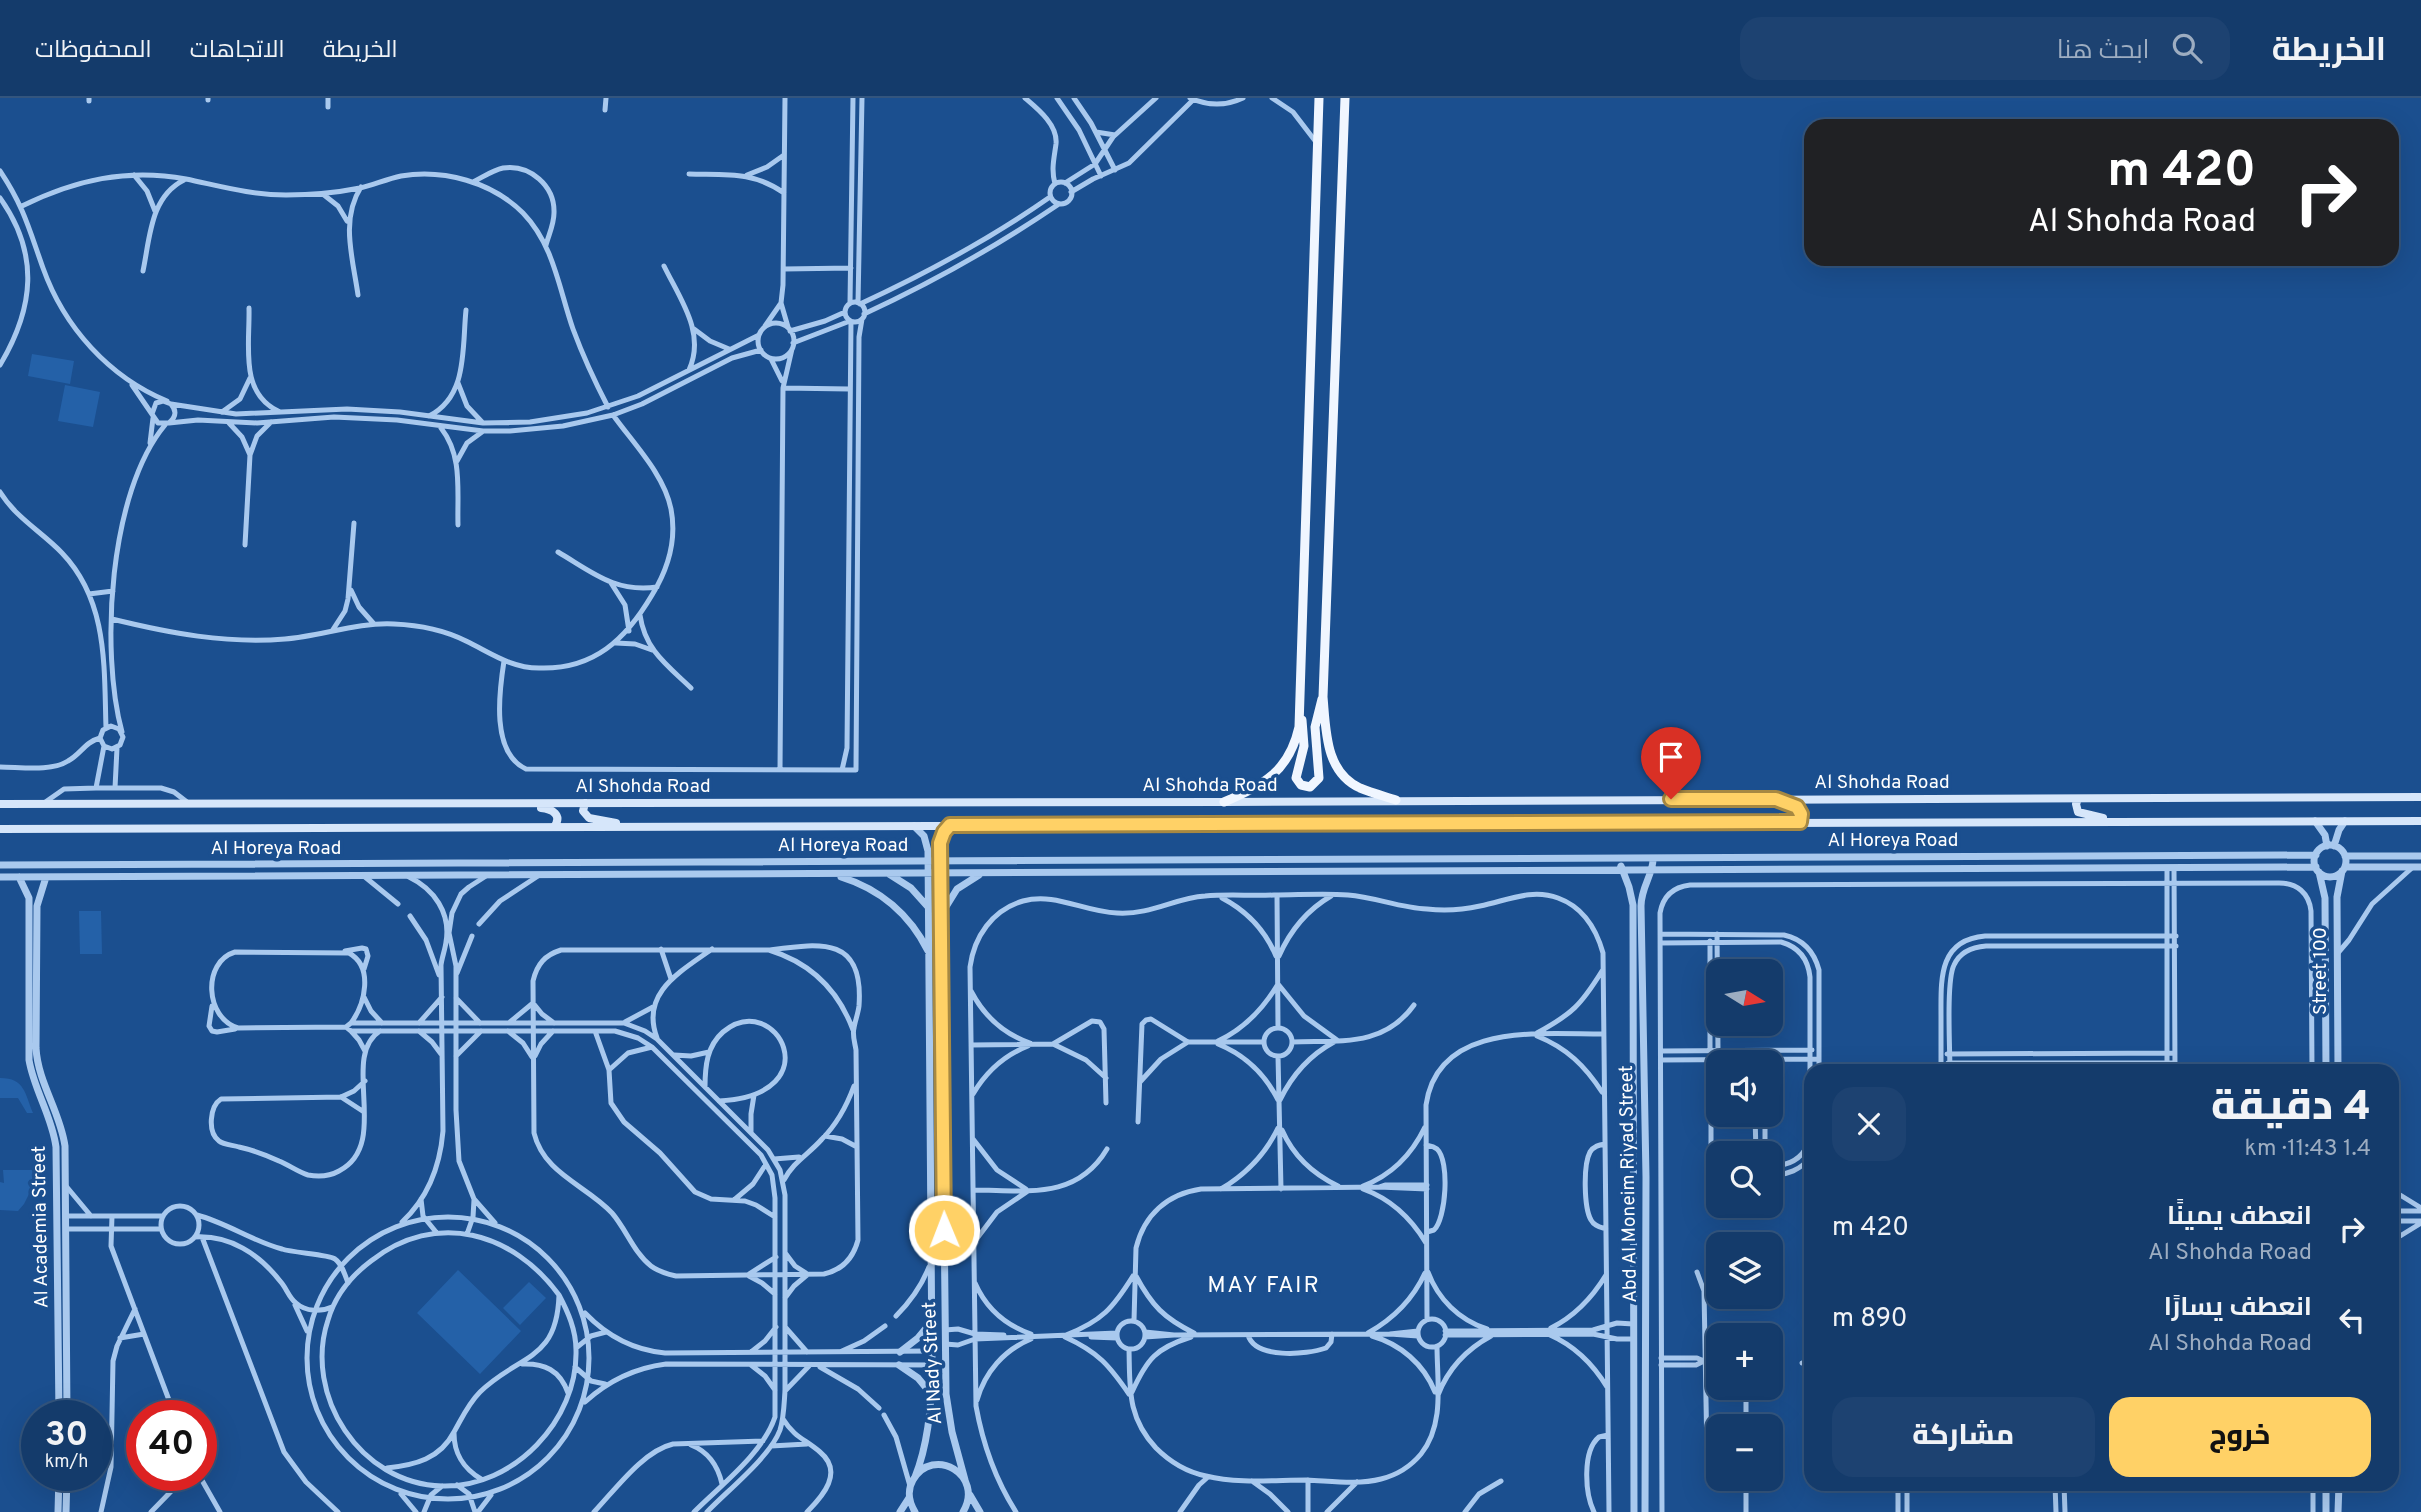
<!DOCTYPE html>
<html lang="ar">
<meta charset="utf-8">
<style>
body{margin:0;font-family:Overpass,Cairo,sans-serif;background:#1d4271;color:#f1f3f6;direction:rtl;height:100vh;display:flex;flex-direction:column;font-size:26px;white-space:nowrap}
*{box-sizing:border-box;margin:0}
p{font-size:23px;color:#9dadc1}
.icon{flex:none;width:38px;height:38px;fill:none;stroke:currentColor;stroke-width:2;stroke-linecap:round;stroke-linejoin:round}
.map{position:relative;flex:1;overflow:hidden;direction:ltr}
.side{position:absolute;left:1804px;top:966px;width:595px;height:427px;display:flex;flex-direction:column;background:#143b6b;border-radius:21px;box-shadow:0 7px 28px #0002,0 0 0 2px #33557e;direction:rtl}
.side>*{flex:none}
.guide{position:absolute;left:1804px;top:21px;width:595px;height:147px;border-radius:21px;box-shadow:0 7px 28px #0002,0 0 0 2px #33557e;direction:rtl;background:#202124;color:#fff;overflow:hidden}
.needle{width:46px;rotate:101deg}
.tools{position:absolute;left:1706px;top:861px;display:grid;gap:14px}
.tools a{display:grid;place-items:center;width:77px;height:77px;border-radius:14px;background:#143b6b;box-shadow:0 7px 28px #0002,0 0 0 2px #33557e;font-size:35px}
.speed{position:absolute;left:21px;top:1302px;display:flex;gap:14px;font-size:35px;font-weight:700;text-align:center}
.speed>*{display:grid;place-content:center;width:91px;height:91px;border-radius:50%;background:#143b6b;box-shadow:0 7px 28px #0002,0 0 0 2px #33557e;line-height:1}
.speed small{font-size:18px;font-weight:400}
.speed .limit{border:10px solid #d22;background:#fff;color:#111}
.pin{position:absolute;display:grid;place-items:center;width:60px;height:60px;color:#fff;margin:-72px -30px;border-radius:50% 50% 50% 0;rotate:-45deg;box-shadow:0 0 7px #0007}
.pin .icon{rotate:45deg}
.me{position:absolute;width:77px;margin:-38px;rotate:359deg;stroke-linejoin:round;filter:drop-shadow(0 0 5px #0008)}
.turn{display:flex;align-items:center;gap:24px;height:147px;padding:0 28px;font-size:32px}
.turn .icon{width:91px;height:91px;stroke-width:2.5}
.turn b{display:block;font-size:49px;line-height:60px}
.round{display:grid;place-items:center;flex:none;width:74px;height:74px;border-radius:21px;background:#1d4271}
.summary{display:flex;align-items:center;justify-content:space-between;height:119px;padding:0 28px}
h1{font-size:42px;font-weight:800;line-height:52px}
.primary-button{display:flex;gap:14px;margin-top:auto;padding:14px 28px}
.primary-button a{flex:1;height:80px;border-radius:21px;background:#ffd166;color:#111;font-size:28px;font-weight:800;line-height:80px;text-align:center}
.primary-button a+a{background:#1d4271;color:#f1f3f6}
ul{padding:0;list-style:none}
li{display:flex;align-items:center;gap:21px;height:91px;padding:0 28px}
li div{flex:1}
li b{display:block;font-size:26px}
li em{font-style:normal}
header{display:flex;align-items:center;gap:42px;box-sizing:border-box;height:98px;padding:0 35px;background:#143b6b;border-bottom:2px solid #33557e}
header strong{font-size:33px}
nav{display:flex;gap:38px;margin-inline-start:auto;font-size:24px}
.search{width:490px;height:63px;background:#1d4271;display:flex;align-items:center;gap:18px;box-sizing:border-box;padding:0 24px;border-radius:21px;color:#9dadc1;font-size:26px}
.map>svg:first-child{display:block}
.green{fill:#2461a8}
.lines{fill:none;stroke-linecap:round;stroke-linejoin:round}
.minor{stroke:#a9c9ee;stroke-width:5}
.tertiary{stroke:#a9c9ee;stroke-width:7}
.secondary{stroke:#d6e6fa;stroke-width:8}
.primary{stroke:#f0f6ff;stroke-width:9}
.route-casing{stroke:#a68842;stroke-width:18}
.route{stroke:#ffd166;stroke-width:12}
.labels{text-anchor:middle;dominant-baseline:central;stroke-width:7;stroke-linejoin:round;paint-order:stroke}
.street-label{font-size:19px;fill:#fff;stroke:#1b4f8f}
.quarter-label{font-size:23px;letter-spacing:2px;fill:#fff;stroke:#1b4f8f}
</style>
<header>
<strong>الخريطة</strong>
<div class="search"><svg class="icon" aria-label="search" viewBox="0 0 24 24"><circle cx="10" cy="10" r="6"/><path d="M15 15l6 6"/></svg>ابحث هنا</div>
<nav><a>الخريطة</a><a>الاتجاهات</a><a>المحفوظات</a></nav>
</header>
<div class="map">
<svg width="2421" height="1414" viewBox="0 0 2421 1414">
<rect width="100%" height="100%" fill="#1b4f8f"/>
<path class="green" d="M32,256L74,263L70,286L28,278Z
M65,287L100,294L93,329L58,323Z
M79,813H101L102,856H80Z
M0,980C25,980 25,996 33,1015H27L18,1000H0Z
M3,1072H32L38,1078L34,1085L32,1081L29,1082V1086H34L24,1106L18,1113L0,1112V1084L4,1085Z
M458,1172L521,1233L480,1276L417,1215Z
M529,1184L546,1200L520,1227L503,1210Z"/>
<g class="lines">
<path class="minor" d="M89,0V3
M785,0L783,187L781,205L788,229
M1025,0C1038,11 1058,27 1056,46C1054,61 1051,71 1055,86
M1057,0L1079,32L1101,78
M1074,0L1091,25L1115,72
M1190,0C1208,8 1226,8 1243,0
M1272,0L1293,14L1316,44
M208,2V0
M328,9V0
M605,12L606,0
M1096,34L1115,37
M0,73C24,109 29,131 43,170C64,229 109,279 167,303
M689,76C726,77 753,73 784,95
M134,77L147,93L155,113
M747,77L767,69L784,57
M473,84C483,79 493,72 503,70C530,66 555,88 554,115C554,126 549,136 546,147
M1050 95a11 11 0 1 1 22 0a11 11 0 1 1-22 0Z
M1065,85L1095,66L1113,39L1156,0
M1071,94L1093,81L1129,65L1193,2
M324,97L338,108L347,123
M0,100C40,156 34,210 0,267
M22,108C75,82 127,70 186,81C220,88 251,97 286,97C311,97 335,95 360,90C373,87 387,81 401,78C444,71 492,84 523,115C554,147 559,191 573,231C583,258 595,284 608,309
M664,168C680,201 706,235 689,272
M784,171L851,170
M143,173C150,140 150,99 184,82
M358,197C353,161 340,122 361,89
M845 214a10 10 0 1 1 20 0a10 10 0 1 1-20 0Z
M850,205L853,0
M858,205L862,0
M860,206C927,175 990,141 1050,99
M249,210C250,247 239,294 278,313
M864,216C933,184 997,148 1059,106
M758 243a18 18 0 1 1 36 0a18 18 0 1 1-36 0Z
M765,228L781,205
M694,231L710,243L729,251
M790,233L825,223L845,214
M793,245L850,223
M771,261L782,283
M458,285L467,308L482,324
M132,287L158,325H169C176,319 177,313 171,306L163,303L156,305L152,316
M783,290L849,291
M171,306L236,316L347,311L400,314L483,325L530,324L587,315L638,298L759,237
M222,314L240,301L250,280
M429,318C468,298 462,251 466,212
M169,325L198,322L257,325L334,319L397,322L483,333H510L563,328L613,317L642,306L732,260L761,252
M229,325L242,339L250,357
M441,330C463,358 457,393 458,427
M150,345L153,320
M457,363L467,345L482,334
M0,394C16,420 42,434 62,455C108,503 104,568 106,630
M245,447L250,357L257,338L271,324
M558,454C592,474 615,495 657,489
M611,485L625,507L629,533
M351,492L359,509L374,526
M89,496L113,493
M640,517C645,552 667,567 691,590
M112,521C169,535 226,546 285,541C321,538 358,524 394,526C419,527 444,532 466,543C491,555 511,570 539,570C594,572 626,541 652,497C668,471 677,442 671,411C664,376 633,345 613,317
M332,533L345,513L348,501L354,425
M616,545L635,546L652,552
M504,563C499,595 491,655 526,671L856,672L859,239L862,221
M122,634C100,553 109,394 165,327
M0,669C20,669 51,674 68,663C81,656 85,644 100,640L103,632L111,628L119,631L123,639L120,647L112,651L104,648L100,640
M780,672L783,290L792,251
M842,672L847,650L851,223
M96,690L104,648
M115,690L117,650
M44,705L64,691L96,690H161L174,694L187,704
M2167,770V973
M2174,770L2175,973
M486,778L469,789L461,796L452,815L449,835L456,868V1012L459,1063L474,1101L495,1125
M365,779L398,806
M1277,797L1278,930
M1222,800C1247,813 1265,832 1276,858
M410,818L426,842L439,877
M479,826L500,803L538,778
M1660,836L1784,837C1802,841 1814,853 1819,872V973
M1717,836L1718,953
M1710,843V953
M1660,845L1781,844C1799,849 1808,861 1810,879V1041C1804,1060 1790,1068 1771,1068
M661,851L671,881
M769,852C821,845 864,838 859,908C858,916 855,923 854,930C852,937 855,945 856,952L858,1142C853,1161 842,1172 824,1176L676,1178C667,1176 659,1174 651,1168C634,1155 626,1131 612,1115C586,1087 544,1076 534,1035L533,883C537,866 545,857 561,852H769C811,865 838,891 853,932
M345,853L362,850L366,851L368,858L364,871
M2337,856L2349,842L2372,806L2413,769
M1279,858C1290,833 1307,812 1331,798
M457,875L472,838
M971,893C984,918 1004,936 1030,945
M364,899L371,913L382,925
M456,900L480,925
M212,908L209,928L212,933L217,934L235,931
M510,924L533,905L542,916L554,925
M625,924L653,909
M351,925C365,906 374,869 349,855L235,854C202,864 205,920 238,930L346,929L351,925H624L645,933L657,941L768,1052L780,1072L785,1097V1293C784,1306 784,1319 780,1332C770,1359 728,1392 707,1414
M419,925L442,899
M346,929L351,933H615L638,940L652,949L761,1057L772,1077L775,1100V1319C763,1355 721,1387 694,1414
M1264 944a14 14 0 1 1 28 0a14 14 0 1 1-28 0Z
M351,933L359,942L365,953
M419,933L432,944L441,956
M508,933L523,945L532,959
M595,933L609,972L611,1005L624,1024L660,1055L695,1094L711,1101L745,1103L756,1107L775,1119
M1537,935C1572,916 1581,907 1602,873
M1537,938C1567,950 1585,968 1602,994
M657,940C640,895 680,874 712,851
M1218,943C1244,931 1263,911 1278,886L1304,918L1337,942
M1292,944C1339,942 1383,950 1414,907
M1053,946L1086,962L1106,980
M1218,946C1245,957 1265,976 1278,1002
M971,947L1053,946L1092,923L1100,924L1104,931L1106,1005
M1661,953L1812,952
M1947,956L2175,955
M674,957L691,958L709,954
M456,958L481,933
M535,958L541,946L553,933
M1278,958L1281,1091
M1661,962L1819,961
M1948,965H2175
M609,972L628,955L652,949
M1715,972V997L1711,1003V1070L1718,1074
M1941,973C1941,955 1941,936 1941,918C1941,882 1938,842 1985,838H2176
M1950,973C1950,952 1946,883 1954,867C1960,854 1972,849 1986,848H2176
M365,983L354,993L341,999L221,1001C210,1008 207,1034 219,1043C224,1047 233,1047 239,1049C253,1052 266,1057 279,1063C289,1067 298,1074 308,1077C318,1079 330,1078 339,1073C392,1046 339,959 380,933
M1140,984L1161,961L1188,944
M705,989C705,968 707,948 723,934C776,890 833,997 719,1003
M973,996C986,974 1005,957 1028,948
M341,999L364,1014
M1280,1002C1292,977 1310,957 1334,944
M1755,1017L1756,1055
M1765,1017V1055
M1138,1024L1142,926L1146,922L1151,921L1188,944H1264
M1282,1032C1293,1057 1313,1076 1338,1088
M751,1035V1016L754,997
M825,1038L842,1041L857,1049
M973,1041L997,1072L1026,1091
M1605,1046C1599,1047 1594,1048 1590,1054C1583,1067 1584,1110 1591,1122C1594,1128 1600,1129 1606,1131
M1426,1047C1431,1048 1433,1048 1437,1051C1450,1063 1446,1121 1434,1132L1427,1134
M774,1061L799,1059
M1771,1077C1788,1077 1800,1072 1811,1059
M784,1082C793,1064 809,1056 822,1041C837,1026 847,1007 854,988
M66,1088L91,1118
M1363,1088C1392,1077 1412,1056 1425,1029
M1379,1089L1385,1087H1427
M1221,1091C1246,1076 1265,1057 1278,1030
M1363,1091C1391,1101 1411,1120 1426,1145
M973,1092C1025,1092 1076,1103 1107,1051
M2392,1092L2421,1110
M421,1101L423,1118L436,1134
M734,1102L753,1086L766,1066
M161 1127a19 19 0 1 1 38 0a19 19 0 1 1-38 0Z
M2392,1113H2421
M197,1117C227,1125 252,1143 282,1151C293,1155 329,1156 335,1161C342,1166 345,1177 348,1185
M66,1118H162
M112,1118L111,1148L114,1156L175,1318
M307 1260a141 141 0 1 1 282 0a141 141 0 1 1-282 0Z
M2392,1123H2421
M402,1124C428,1100 440,1068 443,1033L441,867C442,859 445,852 446,844C451,815 434,791 409,779
M66,1131H161
M467,1136L473,1119L474,1102
M195,1139C230,1137 259,1156 280,1183C286,1189 289,1200 296,1205C306,1214 321,1214 332,1209
M202,1139L284,1354L306,1384L338,1414
M975,1143L997,1114L1028,1093
M2392,1143L2421,1125
M786,1156L795,1168L806,1175
M1428,1174C1438,1201 1459,1222 1487,1231
M1697,1174L1704,1193L1707,1357L1709,1366L1718,1375
M749,1176L776,1159
M749,1178L762,1185L775,1196
M1136,1178C1152,1208 1164,1220 1194,1235
M975,1185C986,1210 1005,1227 1031,1236
M785,1200L794,1188L807,1177
M295,1207L307,1233
M585,1215C607,1238 633,1252 665,1255L932,1253
M896,1218C911,1203 921,1189 929,1169
M1418 1235a14 14 0 1 1 28 0a14 14 0 1 1-28 0Z
M1427,1222L1426,1007C1438,924 1539,936 1602,936
M1117 1237a14 14 0 1 1 28 0a14 14 0 1 1-28 0Z
M1134,1223L1136,1150C1144,1117 1167,1096 1201,1091L1379,1089L1427,1091
M786,1230L807,1254
M1551,1230C1575,1218 1592,1200 1606,1177
M945,1232L958,1231L975,1236L1004,1237
M1445,1233L1593,1232L1617,1225L1633,1226
M1145,1234L1174,1237
M1368,1235C1393,1221 1413,1201 1425,1175
M1390,1236L1418,1233
M1066,1237C1102,1223 1113,1210 1133,1178
M1248,1237C1255,1261 1306,1257 1326,1250L1331,1244L1332,1236
M1445,1237L1593,1236L1617,1241H1633
M1550,1237C1575,1248 1593,1266 1607,1289
M1372,1238C1400,1246 1424,1266 1435,1294
M1065,1239C1098,1254 1109,1267 1129,1296
M1091,1239L1117,1240
M1145,1239L1174,1237L1390,1236L1418,1238
M120,1240L144,1236
M945,1246L958,1247L975,1241L1117,1235
M576,1250L591,1238L606,1234
M1129,1251C1130,1290 1127,1319 1156,1350C1170,1364 1187,1374 1206,1378C1238,1386 1275,1382 1307,1382C1331,1383 1358,1387 1381,1381C1397,1377 1411,1368 1421,1356C1445,1326 1437,1284 1437,1248
M842,1253L864,1243L885,1228
M751,1254L765,1243L776,1229
M1661,1260H1697L1704,1263L1718,1264
M1802,1265L1811,1264
M522,1266C544,1265 560,1272 568,1295
M751,1267L765,1278L775,1292
M1661,1267H1696L1704,1263
M575,1269L591,1283L605,1286
M820,1269L858,1291L879,1310
M785,1293L809,1268
M1132,1294C1147,1261 1156,1250 1191,1239
M1438,1297C1448,1271 1467,1251 1491,1238
M977,1302C985,1274 1004,1252 1031,1241
M585,1304C609,1282 635,1270 666,1266L932,1267
M884,1317L896,1339L910,1388
M783,1321C795,1340 805,1341 820,1354C844,1374 823,1398 807,1414
M1746,1328V1290
M454,1335C454,1356 463,1370 481,1381
M691,1347C709,1354 718,1368 722,1386
M771,1348L807,1346
M387,1370C415,1367 440,1361 454,1334C462,1320 468,1306 480,1294C519,1256 557,1264 559,1197C513,1134 436,1112 371,1163C351,1178 335,1198 328,1222C303,1297 360,1386 442,1388C514,1390 578,1322 576,1252C576,1232 568,1214 559,1197
M199,1377L220,1414
M1732,1381L1746,1387
M1746,1381V1414
M1308,1382V1414
M1252,1383L1270,1396L1288,1414
M1898,1386V1414
M1907,1386V1414
M2055,1386L2056,1414
M2064,1386L2065,1414
M2313,1386V1414
M457,1387L469,1396L475,1414
M401,1396L416,1414
M101,1414L111,1369L113,1263L117,1248L135,1211
M151,1414L187,1377
M424,1414L431,1397L442,1388
M478,1414L491,1397
M594,1414C615,1392 643,1353 673,1346L763,1343
M1016,1414C995,1381 983,1347 976,1308L970,869C974,839 992,812 1023,803C1055,794 1084,814 1117,815C1152,817 1174,800 1205,798C1227,796 1251,798 1274,797C1298,797 1324,795 1348,797C1375,799 1400,810 1427,811C1444,813 1462,812 1480,808C1506,803 1531,790 1558,800C1583,809 1596,830 1603,855L1609,1414
M1180,1414L1199,1387L1208,1379
M1327,1414L1357,1384
M1465,1414L1479,1396L1501,1383
M1594,1414C1585,1396 1582,1353 1599,1339L1608,1337
M1662,1414L1660,815C1663,798 1673,789 1690,787L2279,785C2297,785 2309,795 2311,813L2312,973"/>
<path class="tertiary" d="M2315,723L2325,737L2327,748
M950,727L944,734L940,745L946,1296L952,1334L965,1382
M914,728L924,738L928,753L932,1267C932,1305 929,1344 915,1379
M2314 763a16 16 0 1 1 32 0a16 16 0 1 1-32 0Z
M2334,748L2339,732L2345,723
M2345,758H2421
M0,767L2316,757
M1621,768L1629,789L1633,807L1634,1414
M2345,769H2421
M2319,774L2325,800L2326,973
M889,776L911,790L928,809
M0,779L2316,769
M19,779L29,800V962C34,992 52,1018 56,1049L59,1318
M46,779L37,808L36,950C38,985 60,1013 65,1048L67,1318
M841,779C880,791 910,817 928,853
M944,812L957,791L979,777
M2338,973L2337,799L2342,773
M900,1254L918,1240L932,1223
M899,1267L918,1280L932,1297
M970,1397L980,1414
M58,1414L59,1377
M66,1414L67,1377
M900,1414L909,1400
M915,1414C909,1404 907,1392 913,1382C933,1347 985,1377 963,1414
M1645,1414L1646,1079L1641,808C1641,789 1654,775 1653,760
M2326,1414V1386
M2338,1414L2339,1386"/>
<path class="secondary" d="M2078,701L2076,706L2078,714L2103,720
M1783,703L1799,711L1801,719L1800,724
M585,705L583,713L589,720L616,725
M0,706L1224,704L2421,699
M541,710C552,711 563,717 554,729
M0,731L2421,723"/>
<path class="primary" d="M1345,0L1323,599C1326,632 1325,674 1360,690C1372,695 1384,698 1396,702
M1302,622L1304,648L1296,680L1301,687L1310,689L1319,680L1315,629L1322,601
M1224,704C1263,687 1289,674 1299,629L1319,0"/>
</g>
<g class="lines">
<g class="route-casing">
<path id="route" d="M944,1132L940,745L944,734L950,727L1800,724L1801,716L1797,709L1776,701H1671"/>
</g>
<use href="#route" class="route"/>
</g>
<g class="labels">
<g class="street-label">
<text x="1882" y="685">Al Shohda Road</text>
<text x="1210" y="688">Al Shohda Road</text>
<text x="643" y="689">Al Shohda Road</text>
<text x="1893" y="743">Al Horeya Road</text>
<text x="843" y="748">Al Horeya Road</text>
<text x="276" y="751">Al Horeya Road</text>
<text transform="translate(2321 873) rotate(-90)">Street 100</text>
<text transform="translate(1629 1086) rotate(-91)">Abd Al Moneim Riyad Street</text>
<text transform="translate(41 1129) rotate(-91)">Al Academia Street</text>
<text transform="translate(933 1265) rotate(-93)">Al Nady Street</text>
</g>
<g class="quarter-label">
<text x="1264" y="1188">MAY FAIR</text>
</g>
</g>
</svg>
<div class="tools">
<a><svg class="needle" viewBox="-14 -14 28 28"><path d="M0-13l5 13h-10z" fill="#e53935"/><path d="M0 13l5-13h-10z" fill="#9dadc1"/></svg></a>
<a><svg class="icon" aria-label="sound" viewBox="0 0 24 24"><path d="M4 9h4l5-4v14l-5-4H4zM17 9q2 3 0 6"/></svg></a>
<a><svg class="icon" aria-label="search" viewBox="0 0 24 24"><circle cx="10" cy="10" r="6"/><path d="M15 15l6 6"/></svg></a>
<a><svg class="icon" aria-label="layers" viewBox="0 0 24 24"><path d="M12 4l9 5-9 5-9-5zM3 14l9 5 9-5"/></svg></a>
<a>+</a>
<a>−</a>
</div>
<div class="speed"><div>30<small>km/h</small></div><div class="limit">40</div></div>
<div class="pin" style="left:1671px;top:701px;background:#d93025"><svg class="icon" aria-label="arrive" viewBox="0 0 24 24"><path d="M6 21V4h12l-3 4 3 4H6"/></svg></div>
<svg class="me" style="left:944px;top:1132px" viewBox="-20 -20 40 40"><circle r="17" fill="#ffd166" stroke="#fff" stroke-width="3"/><path d="M0-11L8 9 0 5-8 9z" fill="#fff"/></svg>
<div class="guide">
<div class="turn"><svg class="icon" aria-label="right" viewBox="0 0 24 24"><path d="M7 20v-9h11M14 6l5 5-5 5"/></svg><div><b>420 m</b>Al Shohda Road</div></div>
</div>
<section class="side">
<div class="summary"><div><h1>4 دقيقة</h1><p>1.4 km · 11:43</p></div><a class="round"><svg class="icon" aria-label="close" viewBox="0 0 24 24"><path d="M6 6l12 12M18 6L6 18"/></svg></a></div>
<ul>
<li><svg class="icon" aria-label="right" viewBox="0 0 24 24"><path d="M7 20v-9h11M14 6l5 5-5 5"/></svg><div><b>انعطف يمينًا</b><p>Al Shohda Road</p></div><em>420 m</em></li>
<li><svg class="icon" aria-label="left" viewBox="0 0 24 24"><path d="M17 20v-9H6M10 6l-5 5 5 5"/></svg><div><b>انعطف يسارًا</b><p>Al Shohda Road</p></div><em>890 m</em></li>
</ul>
<div class="primary-button"><a>خروج</a><a>مشاركة</a></div>
</section>
</div>
